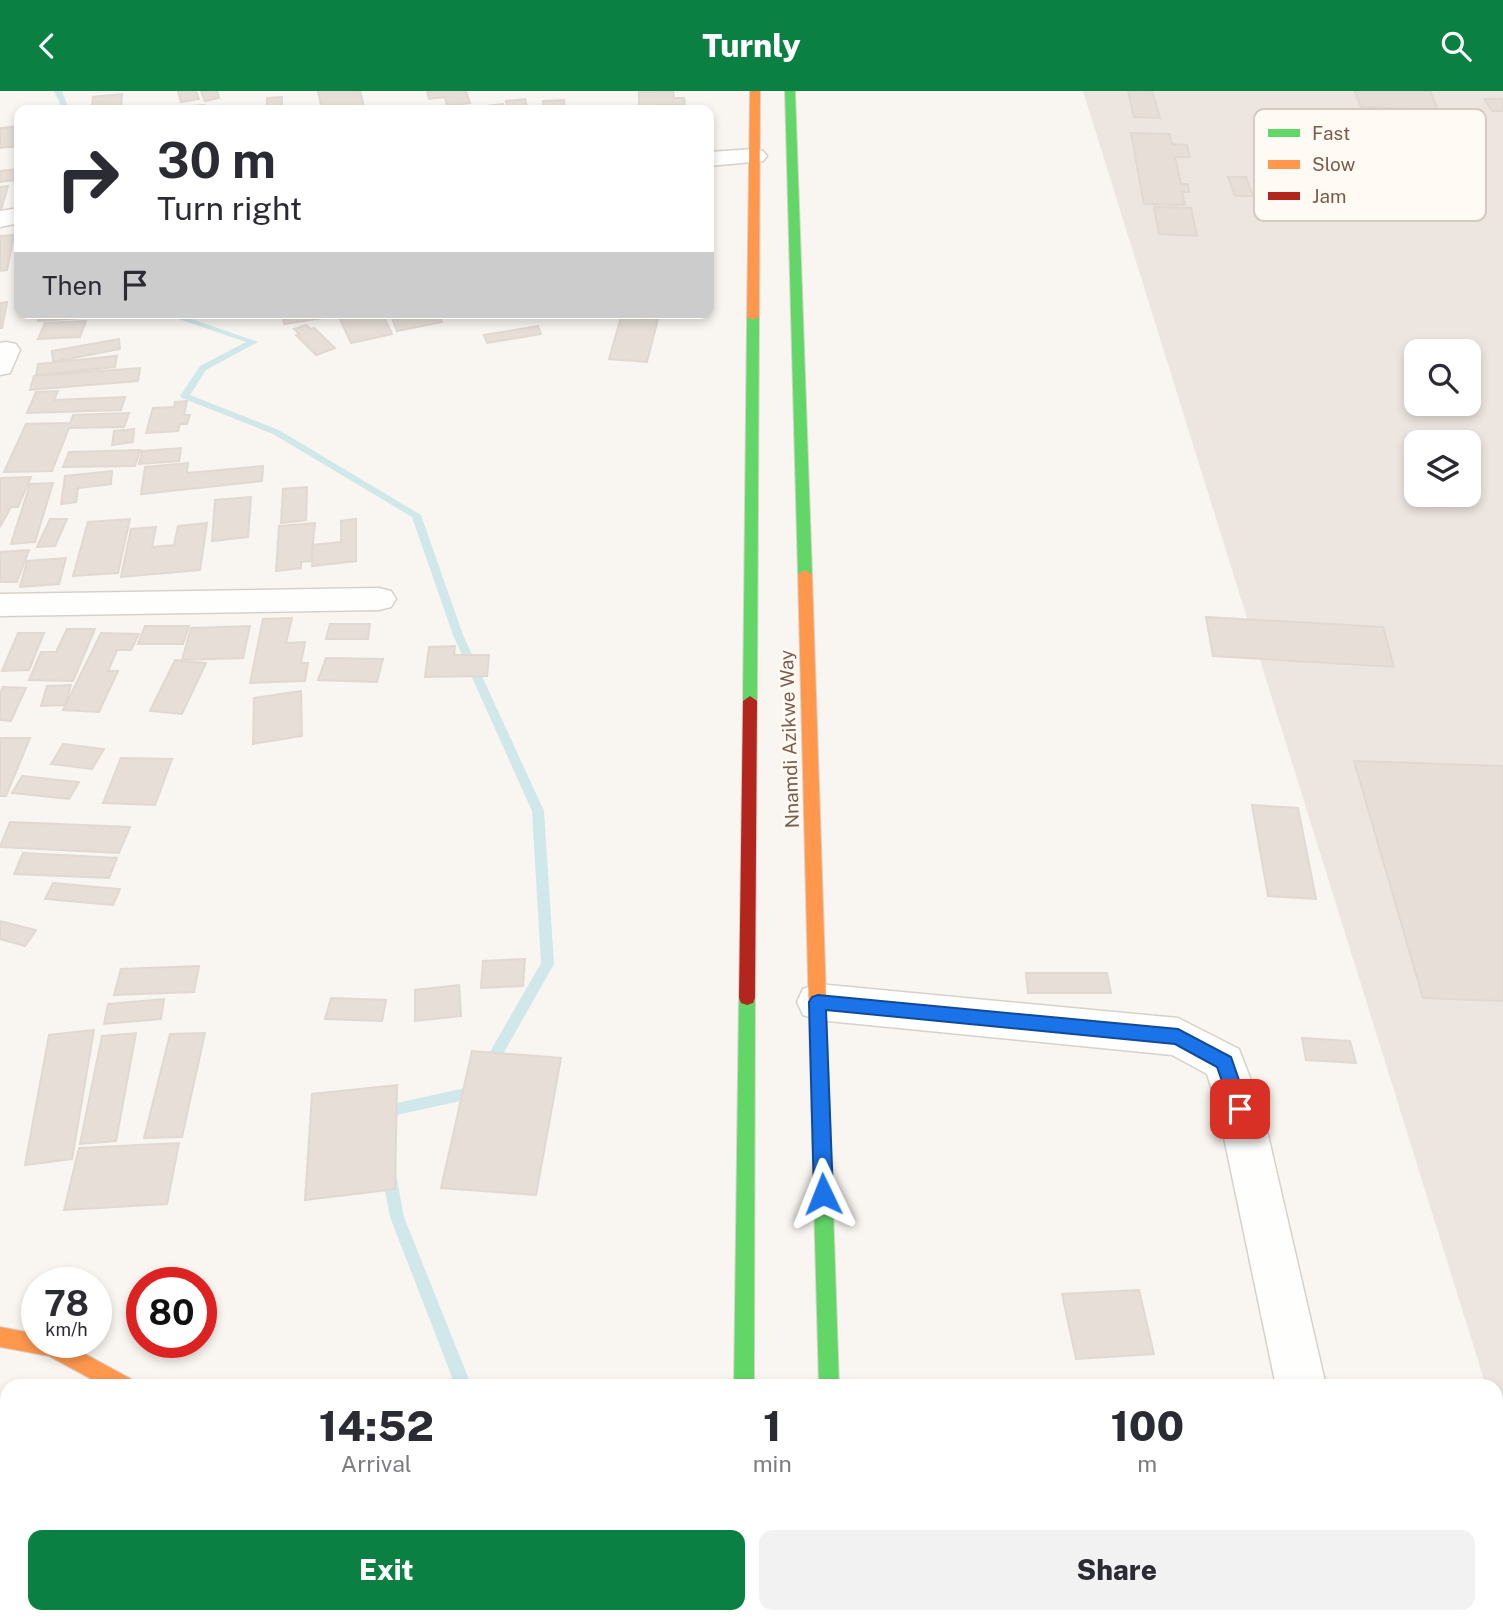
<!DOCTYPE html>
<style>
body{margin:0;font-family:"Public Sans",sans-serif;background:#f2f2f3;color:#2b2b33;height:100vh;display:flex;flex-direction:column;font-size:26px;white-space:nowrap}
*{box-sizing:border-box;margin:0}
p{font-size:23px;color:#7c7c81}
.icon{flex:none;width:38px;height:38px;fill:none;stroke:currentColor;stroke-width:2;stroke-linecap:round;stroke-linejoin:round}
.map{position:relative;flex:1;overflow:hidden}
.details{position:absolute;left:0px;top:1288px;width:1503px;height:245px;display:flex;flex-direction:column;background:#fff;border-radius:21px 21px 0 0;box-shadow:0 4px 10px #0003}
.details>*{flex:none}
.guide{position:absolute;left:14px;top:14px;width:700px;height:214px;border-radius:14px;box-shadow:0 4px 10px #0003;background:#fff;color:#2b2b33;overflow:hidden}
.controls{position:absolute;left:1404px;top:248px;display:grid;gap:14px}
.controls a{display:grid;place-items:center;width:77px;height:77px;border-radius:14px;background:#fff;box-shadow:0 4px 10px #0003;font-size:35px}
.speed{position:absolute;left:21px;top:1176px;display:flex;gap:14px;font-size:35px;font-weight:700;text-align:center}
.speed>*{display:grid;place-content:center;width:91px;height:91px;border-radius:50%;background:#fff;box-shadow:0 4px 10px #0003;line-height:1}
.speed small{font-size:18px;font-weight:400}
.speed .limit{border:10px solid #d22;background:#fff;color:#111}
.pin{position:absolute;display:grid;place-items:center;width:60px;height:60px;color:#fff;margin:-30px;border-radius:14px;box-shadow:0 4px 10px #0006}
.me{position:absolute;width:77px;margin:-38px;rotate:358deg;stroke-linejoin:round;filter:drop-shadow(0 0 5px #0008)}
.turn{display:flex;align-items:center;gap:24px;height:147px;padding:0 28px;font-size:32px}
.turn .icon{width:91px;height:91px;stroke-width:2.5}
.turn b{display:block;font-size:49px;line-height:60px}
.then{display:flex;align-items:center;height:66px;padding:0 28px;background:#0003;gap:14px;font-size:26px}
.eta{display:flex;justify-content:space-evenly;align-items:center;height:119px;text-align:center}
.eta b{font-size:42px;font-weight:800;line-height:49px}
.action{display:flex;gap:14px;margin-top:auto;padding:14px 28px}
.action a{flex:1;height:80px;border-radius:14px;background:#0b8043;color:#fff;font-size:28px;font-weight:800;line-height:80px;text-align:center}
.action a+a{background:#f2f2f3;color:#2b2b33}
header{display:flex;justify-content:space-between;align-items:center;height:91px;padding:0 28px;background:#0b8043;color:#fff;font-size:32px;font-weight:800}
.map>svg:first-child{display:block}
.industrial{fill:#ede5e0;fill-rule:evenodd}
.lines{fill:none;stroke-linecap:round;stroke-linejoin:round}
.stream{fill:#d0e8ea;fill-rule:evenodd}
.building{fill:#e6ded7;stroke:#e2d8d2;stroke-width:2}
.street-casing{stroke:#d7d1cb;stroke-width:3}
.fast-casing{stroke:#d9d2cb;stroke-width:2}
.slow-casing{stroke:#d9d2cb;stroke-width:2}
.jam-casing{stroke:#d9d2cb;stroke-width:2}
.street{fill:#fefefd;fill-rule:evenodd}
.fast{fill:#63d668;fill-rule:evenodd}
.slow{fill:#ff974d;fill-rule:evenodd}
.jam{fill:#b3261e;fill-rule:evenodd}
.route{fill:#1a73e8;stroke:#114b97;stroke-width:2}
.labels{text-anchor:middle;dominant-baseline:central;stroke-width:5;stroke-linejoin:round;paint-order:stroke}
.street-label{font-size:19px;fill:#7a5c4d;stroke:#fffaf3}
.key{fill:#fffaf3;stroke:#d7cbc1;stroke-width:2}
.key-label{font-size:19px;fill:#7a5c4d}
</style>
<header><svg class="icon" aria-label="back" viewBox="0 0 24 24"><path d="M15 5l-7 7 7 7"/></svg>Turnly<svg class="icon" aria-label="search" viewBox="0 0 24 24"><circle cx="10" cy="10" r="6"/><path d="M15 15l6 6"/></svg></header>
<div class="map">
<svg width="1503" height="1533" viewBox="0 0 1503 1533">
<rect width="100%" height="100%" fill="#f9f5f0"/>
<path class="industrial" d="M1083,0H1503V1348L1496,1327V1295H1486ZM1416,261H1468V313H1416ZM1416,352H1468V404H1416Z"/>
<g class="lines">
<path class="stream" d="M54,0H62L69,19H63Z
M161,222H174L258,251L206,279L190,304L279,339L421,424L463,544L544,720L554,873L494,979L489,981L484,979L482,975L541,872L532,720L453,544L412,426L273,343L182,307L180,305L200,275L246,251Z
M476,991L481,993L483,997L479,1005L474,1007L383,1027L378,1025L376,1021L378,1017L383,1015L470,996Z
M389,1076L394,1078L396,1083L404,1126L468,1286L467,1295H451L452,1286L390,1126L382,1083L384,1078Z
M416,1526H434L433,1533H415Z"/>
</g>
<path class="building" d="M178,0H196L199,8L181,11Z
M201,0H217L219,7L205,10Z
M318,0H360L364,16L322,19Z
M427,0H466L470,12L447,15L445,6L429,8Z
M673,0L674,7H684L685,14L639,15V1Z
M1128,0H1152L1160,27L1134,26Z
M1355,0H1430L1438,19L1361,16Z
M122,3L121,19H92L93,6Z
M282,6V19H267V7Z
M525,8L528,19H508L506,10Z
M1484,8H1503V20H1492Z
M564,9L565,19H544L543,10Z
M503,13L505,19H449Z
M204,14V19H156V18Z
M685,14V19H640V16Z
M19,35V55L0,57V37Z
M1131,42L1170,43L1172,53L1187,54L1190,66H1175L1181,93H1188L1189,101H1182L1185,114L1144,113Z
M18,78L16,89L0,91V80Z
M1228,86H1246L1253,105H1235Z
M8,95L0,123V96Z
M1154,116L1191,117L1197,145L1159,143Z
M14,144L7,179L0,180V145Z
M7,211L2,237H0V212Z
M40,222H97L96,226L38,230Z
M282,222H322L323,227L284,233Z
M356,222H382L392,243L351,252L339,226Z
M390,222H408L409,225L438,222L442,231L397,240Z
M621,226L658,228L647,271L609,268Z
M86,230L80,246L38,248L45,232Z
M306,234L311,238L314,237L335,257L316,264L296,244L299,243L294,238Z
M538,235L541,243L487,252L484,244Z
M119,248L120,258L53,271L52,260Z
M117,265L115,276L36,284L38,273Z
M140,277L138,290L30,299L34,285Z
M58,300L54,309L125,306L121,319L27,322L36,301Z
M187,310L184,324H190L187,333H180L178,340L146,342L153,317L174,316L175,311Z
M129,322L124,336L69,337L52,380L4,381L26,333L70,332L73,324Z
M134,338L133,351L112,354L114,340Z
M181,357L179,370L139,373L142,360Z
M140,359L135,375L63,376L69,361Z
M188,372L187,382L263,375L262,390L141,403L145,376Z
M112,380L111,393L78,397L76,411L61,413L65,385Z
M31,386L18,416H11L0,436V387Z
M53,392L35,451L11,453L30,393Z
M307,396L306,429L281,432L283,398Z
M251,406L248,446L212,450L215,409Z
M50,428H67L55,455L37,456Z
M130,428L118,482L73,485L88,431Z
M356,428V470L312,475L313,454L341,451V430Z
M207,432L200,479L121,486L131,438L156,436L152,456L174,454L178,435Z
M315,432L311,470L301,471V477L276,480L279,435Z
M29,459L17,491H0V461Z
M66,467L59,493L20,496L27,470Z
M1206,526L1383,536L1394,576L1213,565Z
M292,527L286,552L305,551L301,572H308L305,590L250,592L263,528Z
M330,533H370L368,548H326Z
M145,535H189L183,553H138Z
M250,535L243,567L182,569L191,537Z
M67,538H95L73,590L29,589L41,561H56Z
M18,542H44L29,579L2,580Z
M101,542L139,543L131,559H117L108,580H118L99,621L63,619Z
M455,555L454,564H489L487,585L425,586L429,556Z
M326,567L383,568L377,591L318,589Z
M175,569L206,572L182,623L150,620Z
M71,594L65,614L41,615L47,595Z
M3,596L26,597L11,630L0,629V602Z
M301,600L302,645L253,653L254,607Z
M0,647H30L6,705H0Z
M63,653L104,658L92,678L51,673Z
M121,667L172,668L155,714L103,712Z
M1354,670L1503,675V910L1423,907Z
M22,685L79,691L69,708L12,702Z
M1252,714L1298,717L1316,808L1268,805Z
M10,731L130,736L119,762L0,756Z
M23,762L117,767L109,787L14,783Z
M53,792L120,798L113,814L45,808Z
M0,830L36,839L25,855L0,848Z
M525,868L523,895L481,897L483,870Z
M199,875L194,901L114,904L121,878Z
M1026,882H1107L1111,902H1028Z
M459,894L461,925L415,930V899Z
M331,907L386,909L382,930L325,928Z
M164,908L161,928L104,933L108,913Z
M94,939L72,1068L25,1074L49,944Z
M136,942L116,1050L80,1053L102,945Z
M205,942L182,1046L144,1047L170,943Z
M1302,947L1350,950L1356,972L1306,969Z
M472,960L561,967L536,1104L441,1097Z
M397,994L395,1098L305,1109L312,1003Z
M179,1052L167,1113L64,1119L79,1057Z
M1139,1199L1154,1263L1076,1268L1062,1203Z
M0,1344L7,1346V1469L0,1466Z
M47,1526H161L159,1533H45Z"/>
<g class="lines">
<g class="street-casing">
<path id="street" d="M755,58L763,60L767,65L763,70L709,75V61Z
M19,117V132L0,136V120Z
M6,251L16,253L20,259L10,282L0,284V252Z
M379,497L391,500L396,508L391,516L379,519L0,525V503Z
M818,893L1178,927L1239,958L1262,1018L1326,1295H1276L1218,1018L1207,983L1172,964L818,929L803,924L797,911L803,898Z
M1325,1526H1379L1381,1533H1327Z"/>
</g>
<g class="fast-casing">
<path id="fast" d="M785,0H795L812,483L805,487L798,483Z
M753,223L759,226L757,610L750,615L743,610L747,226Z
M747,900L753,902L755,907L754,1295H734L739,907L741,902Z
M819,959L825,962L828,967L839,1295H819L810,967L813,962Z
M732,1526H754V1533H732Z
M1123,1526H1163L1166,1533H1126Z"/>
</g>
<g class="slow-casing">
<path id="slow" d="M750,0H760L759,226L753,229L747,226Z
M805,479L812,483L828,967L825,972L819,975L813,972L810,967L798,483Z
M0,1236L37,1243V1251H63L131,1288L134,1295H104L49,1265L0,1256Z"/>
</g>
<g class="jam-casing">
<path id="jam" d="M750,605L757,610L755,907L753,912L747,914L741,912L739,907L743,610Z
M822,1526H844L843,1533H821Z"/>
</g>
<use href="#street" class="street"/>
<use href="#fast" class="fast"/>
<use href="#slow" class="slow"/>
<use href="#jam" class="jam"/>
</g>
<path class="route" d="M818,904L1178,938L1231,966L1249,1018L1246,1024L1240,1027L1234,1024L1217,976L1175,953L826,919L833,1103L830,1109L823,1112L817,1109L814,1103L809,911L812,906Z"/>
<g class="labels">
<g class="street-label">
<text transform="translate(789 648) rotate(-92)">Nnamdi Azikwe Way</text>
</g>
</g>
<rect x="1254" y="18" width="232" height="112" rx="10" class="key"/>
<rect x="1268" y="38" width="32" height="8" fill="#63d668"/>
<rect x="1268" y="69" width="32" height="9" fill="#ff974d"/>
<rect x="1268" y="101" width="32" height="8" fill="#b3261e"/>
<g class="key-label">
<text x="1312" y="49">Fast</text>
<text x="1312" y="80">Slow</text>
<text x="1312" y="112">Jam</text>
</g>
</svg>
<div class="controls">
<a><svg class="icon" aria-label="search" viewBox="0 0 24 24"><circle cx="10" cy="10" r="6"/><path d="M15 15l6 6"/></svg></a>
<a><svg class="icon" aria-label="layers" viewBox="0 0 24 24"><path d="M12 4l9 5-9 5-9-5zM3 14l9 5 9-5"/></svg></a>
</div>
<div class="speed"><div>78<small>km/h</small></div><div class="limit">80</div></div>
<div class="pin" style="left:1240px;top:1018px;background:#d93025"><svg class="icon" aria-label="arrive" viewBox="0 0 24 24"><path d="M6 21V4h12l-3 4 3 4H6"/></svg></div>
<svg class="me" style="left:823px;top:1103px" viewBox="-20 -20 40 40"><path d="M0-17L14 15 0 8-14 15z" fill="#1a73e8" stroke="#fff" stroke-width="4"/></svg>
<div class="guide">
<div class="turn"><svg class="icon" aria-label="right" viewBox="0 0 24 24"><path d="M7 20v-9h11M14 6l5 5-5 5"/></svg><div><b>30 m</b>Turn right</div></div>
<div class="then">Then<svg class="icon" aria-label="arrive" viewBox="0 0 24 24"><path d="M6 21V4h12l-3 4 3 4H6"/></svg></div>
</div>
<section class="details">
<div class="eta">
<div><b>14:52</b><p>Arrival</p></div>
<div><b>1</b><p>min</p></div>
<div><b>100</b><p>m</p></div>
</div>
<div class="action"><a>Exit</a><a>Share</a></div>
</section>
</div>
